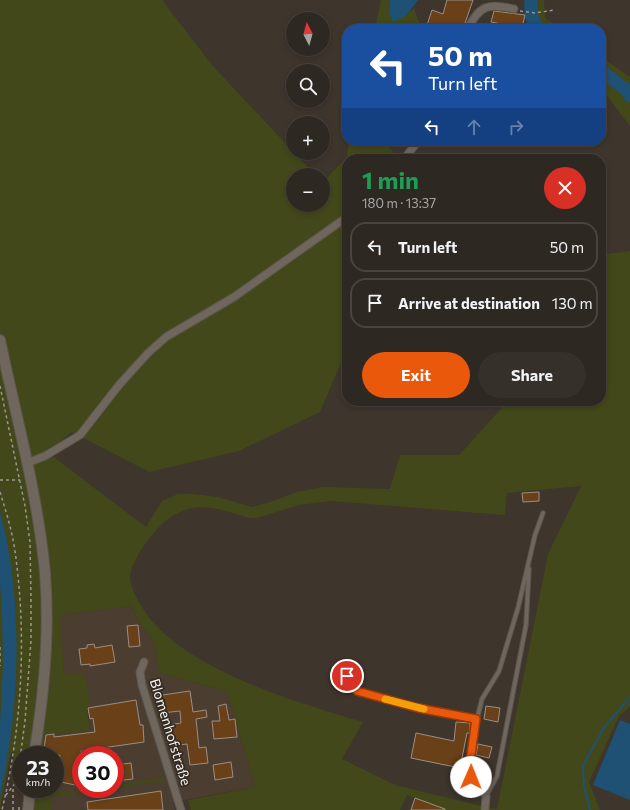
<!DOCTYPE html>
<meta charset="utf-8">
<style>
body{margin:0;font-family:Commissioner,sans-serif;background:#36302a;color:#f1f3f6;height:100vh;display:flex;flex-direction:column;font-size:15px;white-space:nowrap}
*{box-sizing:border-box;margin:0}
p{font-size:13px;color:#a7a6a5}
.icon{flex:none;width:22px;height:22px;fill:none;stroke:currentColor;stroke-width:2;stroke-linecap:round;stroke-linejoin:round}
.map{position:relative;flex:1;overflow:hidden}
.details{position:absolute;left:342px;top:154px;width:264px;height:252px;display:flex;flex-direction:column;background:#2e2822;border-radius:16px;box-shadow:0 2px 6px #0003,0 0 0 1px #494440}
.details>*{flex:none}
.guide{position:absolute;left:342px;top:24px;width:264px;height:122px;border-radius:16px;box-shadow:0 2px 6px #0003,0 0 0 1px #494440;background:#1a4fa0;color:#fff;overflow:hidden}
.needle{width:26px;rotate:354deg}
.buttons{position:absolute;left:286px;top:12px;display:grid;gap:8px}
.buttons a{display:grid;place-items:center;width:44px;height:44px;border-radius:50%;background:#2e2822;box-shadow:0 2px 6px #0003,0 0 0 1px #494440;font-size:20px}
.speed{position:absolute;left:12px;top:746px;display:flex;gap:8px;font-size:20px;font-weight:700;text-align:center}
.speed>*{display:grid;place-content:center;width:52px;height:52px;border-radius:50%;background:#2e2822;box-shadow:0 2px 6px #0003,0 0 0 1px #494440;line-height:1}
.speed small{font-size:10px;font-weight:400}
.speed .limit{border:6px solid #d22;background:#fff;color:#111}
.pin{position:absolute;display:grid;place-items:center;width:34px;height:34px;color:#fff;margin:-17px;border:2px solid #fff;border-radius:50%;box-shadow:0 1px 4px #0007}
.me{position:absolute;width:44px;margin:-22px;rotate:1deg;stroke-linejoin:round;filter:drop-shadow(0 0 3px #0008)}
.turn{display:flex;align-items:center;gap:14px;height:84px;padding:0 20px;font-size:18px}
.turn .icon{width:52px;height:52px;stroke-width:2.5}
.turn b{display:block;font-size:28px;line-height:34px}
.lanes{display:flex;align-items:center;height:38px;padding:0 20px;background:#0003;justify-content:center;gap:20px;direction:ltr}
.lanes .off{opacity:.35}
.round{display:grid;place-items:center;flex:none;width:42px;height:42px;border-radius:21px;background:#36302a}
.headline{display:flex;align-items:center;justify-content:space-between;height:68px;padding:0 20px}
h1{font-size:24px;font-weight:700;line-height:30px;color:#1e9e55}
.button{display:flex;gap:8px;margin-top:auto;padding:8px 20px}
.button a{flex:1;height:46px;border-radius:24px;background:#ea580c;color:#fff;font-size:16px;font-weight:700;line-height:46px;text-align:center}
.button a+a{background:#36302a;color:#f1f3f6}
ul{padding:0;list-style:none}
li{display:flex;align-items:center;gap:12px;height:50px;margin:0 8px 6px;padding:0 12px;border:2px solid #494440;border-radius:16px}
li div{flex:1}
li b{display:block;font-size:15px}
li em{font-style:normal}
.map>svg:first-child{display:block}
.built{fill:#4b3e31;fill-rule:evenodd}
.green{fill:#424819}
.water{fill:#1e5173}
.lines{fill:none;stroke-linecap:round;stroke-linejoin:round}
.stream{stroke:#1e5173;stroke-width:2}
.river{stroke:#1e5173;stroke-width:13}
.building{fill:#694018;stroke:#998f86}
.service-casing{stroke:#5b554e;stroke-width:5.5}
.minor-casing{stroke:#5b554e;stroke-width:9}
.secondary-casing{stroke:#5b554e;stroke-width:12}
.path{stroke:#9e9790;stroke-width:1.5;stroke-dasharray:3 3;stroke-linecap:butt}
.service{stroke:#6f665d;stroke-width:3.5}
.minor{stroke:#6f665d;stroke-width:7}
.secondary{stroke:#6f665d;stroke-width:10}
.route-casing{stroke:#983908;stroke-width:10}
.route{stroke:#ea580c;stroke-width:7}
.slow{stroke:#f59e0b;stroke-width:7}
.labels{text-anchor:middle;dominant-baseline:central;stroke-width:3.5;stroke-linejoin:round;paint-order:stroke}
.street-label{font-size:14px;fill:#f8f3ed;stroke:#332b24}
</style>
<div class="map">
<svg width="630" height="810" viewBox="0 0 630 810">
<rect width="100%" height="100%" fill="#3e352d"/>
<path class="built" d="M132,606L138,621L154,642L159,673L227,691L255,787L173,802L175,810H37L39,789H55V755H43L46,735L90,730L85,674L64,675L59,615ZM81,755H115V789H81Z"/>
<path class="green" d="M0,0H162L212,65L315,175H293V205H323V182L347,157L349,141H385L398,159H347V235L344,238L347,268V348L320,412L239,451L149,472L72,432L47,452L146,527L162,501L178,494H194L218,497L252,507L270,502L297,492L324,487L390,489L400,455H459L508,401H601V263L607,254L630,251V707L619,716L589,782L600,810H489L490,808L497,809L548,554L581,486L507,493L505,515L331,501L299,505L257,518H250C231,513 212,505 193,508C187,509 177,513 171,517C156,526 130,561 130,578C130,589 145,613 152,621C197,673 298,703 363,722L342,759L395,785L481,806V810H447L407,795L400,810H191L188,800L255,787L227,691L159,673L154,642L138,621L132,606L60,615L64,674H85L90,703L87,708L90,731L46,735L43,755H38L42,725L33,726L29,755L18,754L14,780L12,783L14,752H11L0,810V797L8,750L0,747Z
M381,0H390L389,13L407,15L414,8L419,23L411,29H375Z
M526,0H544L545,18L562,29H528C529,18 523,11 526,0Z
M601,57L630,77V126L608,97L601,92Z
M166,777V780L163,781L115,788V785Z
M34,789L65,792L87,789H109L52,797L51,810H32Z"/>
<path class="water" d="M390,0H418L407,15L393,22L389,13Z
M0,512C24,601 20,708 0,797V724L3,664L2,612L0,585Z
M620,720L630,724V800L593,785Z"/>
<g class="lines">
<path class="stream" d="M590,810L584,786L583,766L603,729L630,697"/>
<path class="river" d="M531,0C530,12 531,19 538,29
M601,70L626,90L630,96"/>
</g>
<path class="building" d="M447,0H473L463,29H441L427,25L432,10L443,14Z
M494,11L525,15L522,28L491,22Z
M539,492V501L523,502L522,493Z
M138,625L140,646L129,647L127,626Z
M94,644L95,648L112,645L115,662L90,666V664L81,665L79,649L87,648V645Z
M190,691L193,712L206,710L207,717L196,719L199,748L206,747L208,763L190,765L187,744L170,746L168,725L181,723L180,711L162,713L161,706H158L156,696Z
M136,700L140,725H143L144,742L81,751L75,785L56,781L60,755H43L46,735L54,734V737L95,732L93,718L90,719L88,708Z
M226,704L229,720L235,719L237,737L214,739L212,721H220L218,706Z
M486,706L500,708L498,722L484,719Z
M456,722L470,723V733H467L460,768L411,758L416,733L454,741Z
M478,744L492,747L489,758L476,755Z
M231,762L233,777L215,780L213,765Z
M131,763L133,779L115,781V765Z
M161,791L163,810H88L87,802Z
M415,798L445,809V810H411Z"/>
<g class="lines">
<g class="service-casing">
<path id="service" d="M347,676L348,682L357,691L418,708L477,719
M470,761L477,719L482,699L499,671L518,608L535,535L543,513
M486,796L497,776L526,625L529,569"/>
</g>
<g class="minor-casing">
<path id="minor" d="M468,29C479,5 489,3 514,9
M404,159L418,141
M27,463L45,456L80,435L119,385L148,353L166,337L234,297L347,217
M144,662L140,672L142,685L181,810
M470,761L471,777L486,796L485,810"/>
</g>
<g class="secondary-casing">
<path id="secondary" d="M0,340C16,417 38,495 45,573C50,634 44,695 34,755
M28,810L30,789"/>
</g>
<path class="path" d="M520,11L535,13L554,10
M0,386L25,506L30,542L31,599V640L25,721L17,781L6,795
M0,480H20
M0,492C6,511 12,531 15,551C27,637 22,726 2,810
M0,647V666
M13,810V788
M19,810V804"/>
<use href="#service" class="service"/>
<use href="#minor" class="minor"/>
<use href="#secondary" class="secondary"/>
</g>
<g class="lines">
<g class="route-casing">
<path id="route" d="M347,676L348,682L357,691L418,708L476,719L470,762L471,777"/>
</g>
<use href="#route" class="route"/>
<path class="slow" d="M385,699L424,709"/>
</g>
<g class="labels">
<g class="street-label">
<text transform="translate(171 732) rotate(73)">Blomenhofstraße</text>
</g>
</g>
</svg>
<div class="buttons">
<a><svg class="needle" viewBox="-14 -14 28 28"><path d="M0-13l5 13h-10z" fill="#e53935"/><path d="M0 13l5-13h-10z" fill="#a7a6a5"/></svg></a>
<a><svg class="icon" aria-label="search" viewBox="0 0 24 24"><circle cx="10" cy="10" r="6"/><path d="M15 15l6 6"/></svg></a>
<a>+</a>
<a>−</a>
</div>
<div class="speed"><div>23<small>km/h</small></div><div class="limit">30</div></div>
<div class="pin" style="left:347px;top:676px;background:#d93025"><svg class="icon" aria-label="arrive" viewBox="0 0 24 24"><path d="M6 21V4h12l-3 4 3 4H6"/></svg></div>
<svg class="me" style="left:471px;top:777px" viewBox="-20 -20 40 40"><circle r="19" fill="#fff"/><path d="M0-13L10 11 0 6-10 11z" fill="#ea580c"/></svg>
<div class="guide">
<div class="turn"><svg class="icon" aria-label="left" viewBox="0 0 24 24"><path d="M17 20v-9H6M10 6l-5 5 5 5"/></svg><div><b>50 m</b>Turn left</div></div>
<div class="lanes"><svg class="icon" aria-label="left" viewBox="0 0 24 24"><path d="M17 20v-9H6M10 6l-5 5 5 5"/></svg><svg class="icon off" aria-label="ahead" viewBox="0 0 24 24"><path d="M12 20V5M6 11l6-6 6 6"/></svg><svg class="icon off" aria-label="right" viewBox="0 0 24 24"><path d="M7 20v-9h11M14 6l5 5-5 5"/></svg></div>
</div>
<section class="details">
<div class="headline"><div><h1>1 min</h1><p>180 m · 13:37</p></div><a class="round" style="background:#d93025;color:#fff"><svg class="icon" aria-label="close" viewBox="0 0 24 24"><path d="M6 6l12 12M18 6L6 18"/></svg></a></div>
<ul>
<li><svg class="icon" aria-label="left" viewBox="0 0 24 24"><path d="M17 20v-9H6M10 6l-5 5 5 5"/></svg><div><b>Turn left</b></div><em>50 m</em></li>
<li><svg class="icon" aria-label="arrive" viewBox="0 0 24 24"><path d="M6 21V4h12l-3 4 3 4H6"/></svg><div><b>Arrive at destination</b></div><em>130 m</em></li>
</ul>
<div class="button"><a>Exit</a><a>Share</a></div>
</section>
</div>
